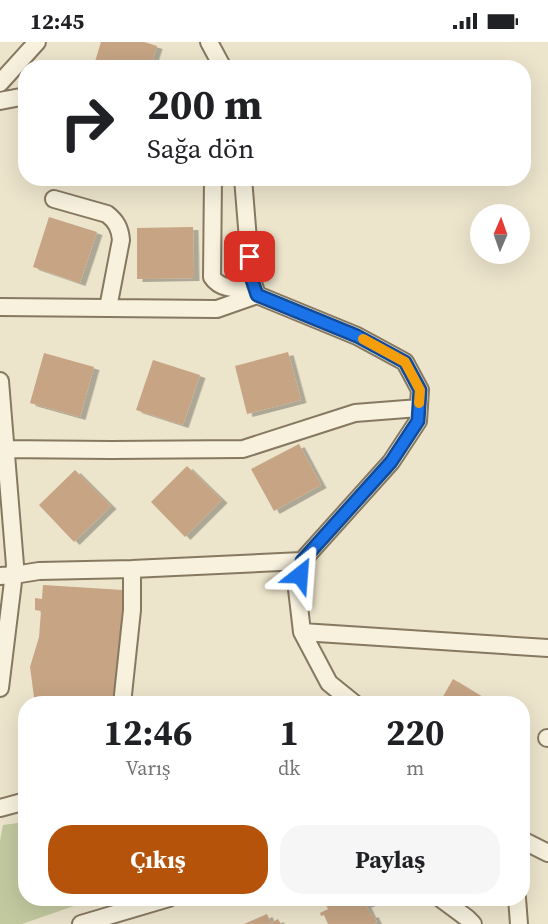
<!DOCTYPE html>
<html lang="tr">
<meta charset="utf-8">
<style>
body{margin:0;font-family:"Source Serif 4",serif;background:#f6f6f6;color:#202124;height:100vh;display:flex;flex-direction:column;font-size:22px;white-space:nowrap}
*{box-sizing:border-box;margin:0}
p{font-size:20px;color:#757577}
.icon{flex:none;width:33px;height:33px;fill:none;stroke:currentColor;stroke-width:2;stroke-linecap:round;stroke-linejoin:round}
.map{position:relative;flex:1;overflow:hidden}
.details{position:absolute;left:18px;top:654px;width:512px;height:210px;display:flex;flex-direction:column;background:#fff;border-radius:24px;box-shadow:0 6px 24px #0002}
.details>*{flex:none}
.top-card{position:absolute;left:18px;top:18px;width:513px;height:126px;border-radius:24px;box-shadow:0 6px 24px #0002;background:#fff;color:#202124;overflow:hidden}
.needle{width:39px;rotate:2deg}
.fabs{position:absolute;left:470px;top:162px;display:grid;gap:12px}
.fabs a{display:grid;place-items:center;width:60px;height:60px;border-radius:50%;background:#fff;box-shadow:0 6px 24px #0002;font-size:30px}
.pin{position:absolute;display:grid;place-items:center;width:51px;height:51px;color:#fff;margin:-26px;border-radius:12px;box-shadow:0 3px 9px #0006}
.me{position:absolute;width:66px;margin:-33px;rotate:28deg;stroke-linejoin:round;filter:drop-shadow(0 0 4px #0008)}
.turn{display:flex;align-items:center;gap:21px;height:126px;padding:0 30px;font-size:27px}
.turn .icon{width:78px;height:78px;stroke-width:2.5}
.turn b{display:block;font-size:42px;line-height:51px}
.eta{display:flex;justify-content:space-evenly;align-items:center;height:102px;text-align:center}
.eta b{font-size:36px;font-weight:700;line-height:42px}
.primary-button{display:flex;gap:12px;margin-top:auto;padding:12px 30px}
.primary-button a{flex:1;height:69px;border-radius:24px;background:#b45309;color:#fff;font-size:24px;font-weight:700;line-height:69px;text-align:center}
.primary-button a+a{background:#f6f6f6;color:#202124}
.status{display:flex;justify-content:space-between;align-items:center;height:42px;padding:0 30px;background:#fff;direction:ltr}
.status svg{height:16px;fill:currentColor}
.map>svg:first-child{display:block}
.green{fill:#c2c99f}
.building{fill:#c6a484;filter:url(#shadow)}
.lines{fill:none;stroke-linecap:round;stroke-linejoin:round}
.minor-casing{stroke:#877860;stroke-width:20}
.minor{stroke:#f7f1de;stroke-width:16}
.route-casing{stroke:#114b97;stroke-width:15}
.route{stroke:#1a73e8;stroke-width:10}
.slow{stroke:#f59e0b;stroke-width:10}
</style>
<div class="status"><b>12:45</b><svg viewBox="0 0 49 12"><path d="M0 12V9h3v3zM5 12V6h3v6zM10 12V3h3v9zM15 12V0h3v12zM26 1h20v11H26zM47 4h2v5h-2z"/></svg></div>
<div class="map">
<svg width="548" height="882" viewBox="0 0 548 882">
<defs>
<filter id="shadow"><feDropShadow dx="5.5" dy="3" stdDeviation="0" flood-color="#0004"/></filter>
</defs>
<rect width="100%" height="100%" fill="#ece4cb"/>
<path class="green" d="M25,780L26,856L94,857L22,882H0V799L3,783Z"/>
<path class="building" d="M101,0H144L157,4L150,26H93Z
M149,136H206V140H149Z
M49,175L97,190L80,241L33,225Z
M193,185L194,236L137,237V186Z
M288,310L301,358L247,372L235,324Z
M44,311L94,325L80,375L30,361Z
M153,318L200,333L183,383L136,368Z
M299,402L321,443L274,469L251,427Z
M187,424L222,458L185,495L151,460Z
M75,428L111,464L74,500L39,463Z
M43,543L123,548V555L131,556L130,569L122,568L117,662H35L30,625L39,595L41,569L35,568V556L42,557Z
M453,637L481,654L477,662H447L441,658Z
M333,856H368L370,861L366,863L371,873L373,872L377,880L374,882H328L324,873L321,874L320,871L328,867L325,861Z
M267,872L271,881L278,877L281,882H244Z"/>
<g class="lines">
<g class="minor-casing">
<path id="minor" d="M209,0L223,26
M0,41L37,0
M0,59L26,54
M213,136L212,235C221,249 240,246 255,247
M243,136L251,235L257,253L357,294L405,320L420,348L418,379L391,420L302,519L297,547L302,590L329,641L355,662
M54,157L107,172C116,179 120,186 121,198L108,266
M0,265L217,267L257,253
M0,339L15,523L0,646
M0,407L111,408L243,407L355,371L419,366
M0,534L14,533L39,529L132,527L302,519
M302,590L548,606
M122,662L132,568V527
M547,696H548
M0,766L26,759
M522,798L548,811
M440,856L467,876L473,882
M517,856L519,882
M81,882L169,856"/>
</g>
<use href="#minor" class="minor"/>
</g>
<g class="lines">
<g class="route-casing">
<path id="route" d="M250,215L251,235L257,253L357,294L405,320L420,348L418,379L391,420L302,519L300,533"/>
</g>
<use href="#route" class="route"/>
<path class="slow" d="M363,297L405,320L420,348L419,361"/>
</g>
</svg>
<div class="fabs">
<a><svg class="needle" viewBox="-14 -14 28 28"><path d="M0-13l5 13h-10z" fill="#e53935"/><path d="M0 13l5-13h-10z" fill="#757577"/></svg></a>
</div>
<div class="pin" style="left:250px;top:215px;background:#d93025"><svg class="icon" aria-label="arrive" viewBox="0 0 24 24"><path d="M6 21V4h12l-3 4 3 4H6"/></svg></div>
<svg class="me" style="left:300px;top:533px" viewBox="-20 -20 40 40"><path d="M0-17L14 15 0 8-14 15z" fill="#1a73e8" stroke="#fff" stroke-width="4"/></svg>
<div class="top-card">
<div class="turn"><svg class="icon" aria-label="right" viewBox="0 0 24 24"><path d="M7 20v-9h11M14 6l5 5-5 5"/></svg><div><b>200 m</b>Sağa dön</div></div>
</div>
<section class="details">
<div class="eta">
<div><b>12:46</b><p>Varış</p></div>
<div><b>1</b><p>dk</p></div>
<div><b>220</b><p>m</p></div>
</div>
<div class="primary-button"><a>Çıkış</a><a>Paylaş</a></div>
</section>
</div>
